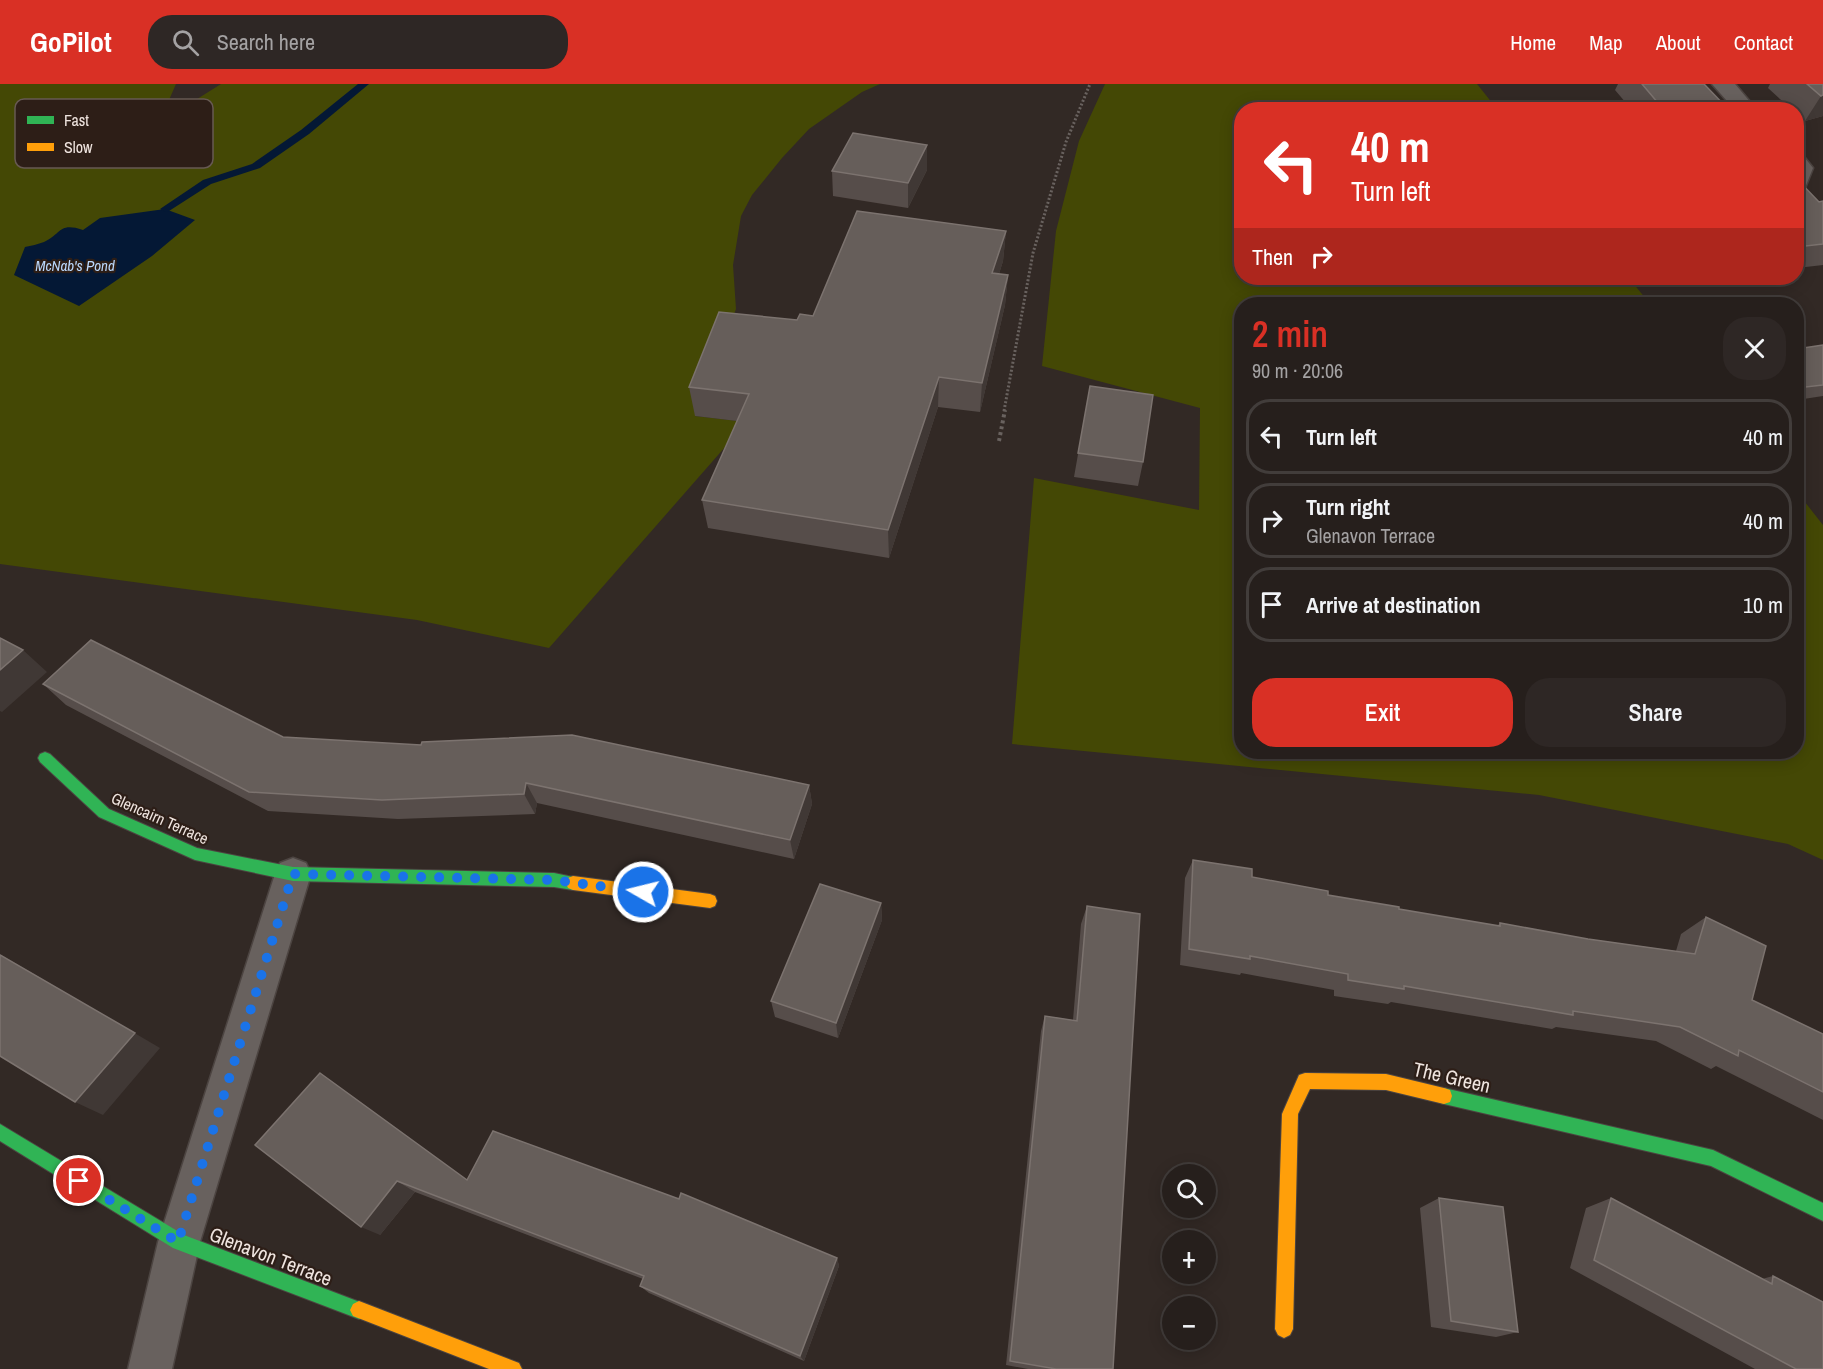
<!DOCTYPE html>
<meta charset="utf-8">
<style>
body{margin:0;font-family:"Archivo Narrow",sans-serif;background:#2e2725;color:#f1f3f6;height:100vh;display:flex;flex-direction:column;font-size:22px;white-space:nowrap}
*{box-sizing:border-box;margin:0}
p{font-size:20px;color:#a4a2a3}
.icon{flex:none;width:33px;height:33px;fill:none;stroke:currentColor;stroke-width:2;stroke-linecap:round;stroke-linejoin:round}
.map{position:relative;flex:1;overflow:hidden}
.details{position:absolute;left:1234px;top:213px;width:570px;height:462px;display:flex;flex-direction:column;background:#261f1c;border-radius:24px;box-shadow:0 3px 15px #0003,0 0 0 2px #423d3b}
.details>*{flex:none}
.guide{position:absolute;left:1234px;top:18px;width:570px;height:183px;border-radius:24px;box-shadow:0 3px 15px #0003,0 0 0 2px #423d3b;background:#d93025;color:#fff;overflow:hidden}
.tools{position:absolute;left:1162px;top:1080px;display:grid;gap:12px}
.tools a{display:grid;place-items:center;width:54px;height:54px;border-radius:50%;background:#261f1c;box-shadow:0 3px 15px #0003,0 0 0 2px #423d3b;font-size:30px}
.pin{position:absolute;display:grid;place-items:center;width:51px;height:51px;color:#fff;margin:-26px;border:3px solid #fff;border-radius:50%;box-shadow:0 2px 6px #0007}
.me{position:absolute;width:66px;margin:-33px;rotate:278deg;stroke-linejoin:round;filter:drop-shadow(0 0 4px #0008)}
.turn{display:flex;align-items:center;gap:21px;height:126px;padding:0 18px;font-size:27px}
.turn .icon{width:78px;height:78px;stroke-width:2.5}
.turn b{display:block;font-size:42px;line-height:51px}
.then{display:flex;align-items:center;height:57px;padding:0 18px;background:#0003;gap:12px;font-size:22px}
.round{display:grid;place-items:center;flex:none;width:63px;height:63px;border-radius:24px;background:#2e2725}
.summary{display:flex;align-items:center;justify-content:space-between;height:102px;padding:0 18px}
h1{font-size:36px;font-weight:600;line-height:45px;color:#d93025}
.primary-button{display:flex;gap:12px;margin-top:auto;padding:12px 18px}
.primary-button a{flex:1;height:69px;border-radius:24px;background:#d93025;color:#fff;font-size:24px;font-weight:600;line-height:69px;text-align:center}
.primary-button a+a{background:#2e2725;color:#f1f3f6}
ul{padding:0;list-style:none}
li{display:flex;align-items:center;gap:18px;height:75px;margin:0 12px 9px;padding:0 6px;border:3px solid #423d3b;border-radius:24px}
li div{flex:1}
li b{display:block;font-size:22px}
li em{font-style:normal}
header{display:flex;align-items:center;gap:36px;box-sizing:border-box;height:84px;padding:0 30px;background:#d93025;color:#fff}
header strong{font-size:28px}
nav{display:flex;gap:33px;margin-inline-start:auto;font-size:21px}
.search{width:420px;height:54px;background:#2e2725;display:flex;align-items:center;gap:15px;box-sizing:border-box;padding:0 21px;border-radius:24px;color:#a4a2a3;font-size:22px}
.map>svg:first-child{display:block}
.green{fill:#444805}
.water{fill:#041835}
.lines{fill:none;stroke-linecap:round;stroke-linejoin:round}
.stream{fill:#041835;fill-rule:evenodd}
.street-casing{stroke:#4c4441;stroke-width:3}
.fast-casing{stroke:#4c4441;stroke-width:2}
.slow-casing{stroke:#4c4441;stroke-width:2}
.path-far1{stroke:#69625f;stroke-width:3;stroke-dasharray:2 2;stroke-linecap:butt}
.path{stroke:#69625f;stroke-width:4;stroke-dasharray:3 3;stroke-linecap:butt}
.street{fill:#68615e;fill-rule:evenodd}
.fast{fill:#30b455;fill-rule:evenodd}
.slow{fill:#ff9f0a;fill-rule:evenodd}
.wall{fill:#564d4a}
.shaded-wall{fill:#403835}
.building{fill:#665e5a;stroke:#7c736f;stroke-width:1.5}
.route{stroke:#1a73e8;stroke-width:10;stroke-dasharray:0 18}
.labels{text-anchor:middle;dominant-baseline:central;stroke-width:4.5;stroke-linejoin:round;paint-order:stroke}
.far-water-label{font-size:15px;font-style:italic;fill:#bad8fd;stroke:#2d1e17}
.street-label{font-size:16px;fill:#efe4df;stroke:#2d1e17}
.near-street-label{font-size:20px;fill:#efe4df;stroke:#2d1e17}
.key{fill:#2d1e17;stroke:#675953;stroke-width:1.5}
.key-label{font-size:16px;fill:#efe4df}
</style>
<header>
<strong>GoPilot</strong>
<div class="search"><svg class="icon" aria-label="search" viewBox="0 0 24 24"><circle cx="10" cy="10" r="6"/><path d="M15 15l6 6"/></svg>Search here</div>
<nav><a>Home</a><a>Map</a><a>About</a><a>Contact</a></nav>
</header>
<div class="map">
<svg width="1823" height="1285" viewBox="0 0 1823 1285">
<rect width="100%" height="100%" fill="#322925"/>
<path class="green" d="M0,0H176L159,39L221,0H880L862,8L809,45L782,74L752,111L741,132L733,181L736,225L695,332L747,338L549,564L417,536L0,480Z
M1105,0H1477L1497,25L1242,26V194H1629L1650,220H1242V668H1797V408L1823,441V776L1788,760L1539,711L1012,660L1034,394L1199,426L1200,324L1042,282L1056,147L1079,57Z"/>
<path class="water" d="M165,125L195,136L152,172L79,222L14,191L25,163C31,162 38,160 44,158C62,150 58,138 83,146L100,134Z"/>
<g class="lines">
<path class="stream" d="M358,0H369L309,50L260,84L211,100L169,127L165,128L160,125L203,96L252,80L301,46Z"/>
<g class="street-casing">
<path id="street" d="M1712,0H1735L1757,26H1735Z
M1797,72L1805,74L1813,84L1805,104L1797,106Z
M293,774L306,779L311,790L200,1158L172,1285H128L158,1158L275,790L280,779Z"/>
</g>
<g class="fast-casing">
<path id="fast" d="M45,668L50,670L109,725L197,764L293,783L554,789L578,794L580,799L578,804L573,806L554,803L293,797L195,776L99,733L40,678L38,674L40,670Z
M1444,1004L1713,1066L1823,1119V1137L1711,1082L1444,1020L1438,1018L1436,1012L1438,1006Z
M0,1040L184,1151L365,1220L368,1226L365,1232L359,1235L173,1164L0,1057Z"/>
</g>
<g class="slow-casing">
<path id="slow" d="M573,792L710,810L715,812L717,817L715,822L710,824L573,806L568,804L566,799L568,794Z
M1305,989L1386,990L1444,1004L1450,1006L1452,1012L1450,1018L1444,1020L1386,1006L1310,1005L1298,1030L1293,1245L1290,1251L1284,1254L1278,1251L1275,1245L1282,1030L1299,991Z
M359,1217L519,1279L522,1285H489L353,1232L350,1226L353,1220Z"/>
</g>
<path class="path-far1" d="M1004,327L1033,169L1066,58L1090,0"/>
<path class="path" d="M999,357L1005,326"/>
<use href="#street" class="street"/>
<use href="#fast" class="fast"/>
<use href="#slow" class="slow"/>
</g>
<path class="wall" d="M1618,0H1642L1729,26H1632L1615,6Z
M1770,0H1823V32L1805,37L1797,30V26H1792L1768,4Z
M927,86L908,124L833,112L832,87Z
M1797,95L1819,118L1823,117V181L1797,184Z
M1006,147L1003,177L999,190L1008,191L1005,221L980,328L938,323L889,474L708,444L702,416L737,337L695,332L689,303L797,236L813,232Z
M1823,261V312L1797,316V265Z
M1090,302L1143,378L1138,402L1074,393Z
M43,600L283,653L809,701L812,720L794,775L537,719L535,730L398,735L268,727L66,621Z
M1193,776L1252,793L1328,811L1399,825L1497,842L1500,839L1588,855L1676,867L1681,850L1706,833L1752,916L1823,950V1036L1716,982L1711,985L1656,957L1556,943L1552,945L1391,918L1388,920L1334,912V906L1241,889L1240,891L1180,881L1185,794Z
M881,819L882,836L838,954L775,933L771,917Z
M1087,822L1113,1285H1028L1006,1281L1041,947L1045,932L1073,936L1081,840Z
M320,989L467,1096L837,1174L839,1182L804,1277L649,1209L640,1202L643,1195L415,1108L380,1151Z
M1439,1114L1518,1248L1496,1253L1431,1243L1420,1124Z
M1611,1114L1762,1195L1773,1192L1823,1285H1755L1570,1184L1586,1124Z"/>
<path class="shaded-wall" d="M1823,11V32L1805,37L1821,12Z
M927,61V86L908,124V99Z
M1006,147L1003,177L990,219L992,189Z
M1008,191L1005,221L980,328L982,299Z
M939,293L938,323L889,474L888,446Z
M23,566L47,588L2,628L0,627V586Z
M526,699L537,719L535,730L524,710Z
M809,701L812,720L794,775L790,756Z
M881,819L882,836L838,954L836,939Z
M0,870L160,964L103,1031L75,1018Z
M320,989L339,1002L482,1106L467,1096Z
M397,1097L415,1108L380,1151L361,1143Z
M837,1174L839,1182L804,1277L800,1272Z"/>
<path class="building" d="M1642,0H1704L1729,26H1664Z
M1807,0H1823V11L1821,12Z
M853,49L927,61L908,99L832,87Z
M1797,95L1819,118L1823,117V160L1797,163Z
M857,127L1006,147L992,189L1008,191L982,299L939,293L888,446L702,416L749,310L689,303L719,228L797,236L800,230L813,232Z
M1823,261V301L1797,304V265Z
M1090,302L1153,311L1143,378L1078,369Z
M0,554L23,566L0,586Z
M91,556L283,653L421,661L422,658L572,651L809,701L790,756L526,699L524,710L382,716L249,708L43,600Z
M1193,776L1252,785V793L1328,807V811L1399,823V825L1500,842V839L1588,855L1695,870L1706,833L1766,862L1752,916L1823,950V1008L1739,966L1738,972L1680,943L1573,927V931L1404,902V905L1348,896V890L1250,872V875L1189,865Z
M820,800L881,819L836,939L771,917Z
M1087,822L1140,830L1113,1285H1056L1010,1277L1045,932L1077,937Z
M0,871L135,949L75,1018L0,972Z
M320,989L467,1096L493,1047L679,1115L681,1109L837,1174L800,1272L640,1202L644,1192L397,1097L361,1143L255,1061Z
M1439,1114L1503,1123L1518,1248L1451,1237Z
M1611,1114L1772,1200L1773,1192L1823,1218V1285H1796L1594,1176Z"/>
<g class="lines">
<path class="route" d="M79,1097L178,1158L293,790L554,796L643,808"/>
</g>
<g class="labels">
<g class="far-water-label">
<text x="75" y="181">McNab's Pond</text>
</g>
<g class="street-label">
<text transform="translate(160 734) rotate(24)">Glencairn Terrace</text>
</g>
<g class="near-street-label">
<text transform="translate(1452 993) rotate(13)">The Green</text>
<text transform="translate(271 1172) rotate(21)">Glenavon Terrace</text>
</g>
</g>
<rect x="15" y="15" width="198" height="69" rx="9" class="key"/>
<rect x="27" y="32" width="27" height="8" fill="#30b455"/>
<rect x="27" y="59" width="27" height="8" fill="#ff9f0a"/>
<g class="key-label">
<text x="64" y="42">Fast</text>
<text x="64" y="69">Slow</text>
</g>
</svg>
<div class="tools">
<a><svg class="icon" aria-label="search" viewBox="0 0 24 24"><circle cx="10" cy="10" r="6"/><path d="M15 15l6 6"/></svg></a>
<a>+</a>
<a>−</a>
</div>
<div class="pin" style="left:79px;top:1097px;background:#d93025"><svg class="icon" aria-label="arrive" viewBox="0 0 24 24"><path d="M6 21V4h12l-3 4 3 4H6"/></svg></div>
<svg class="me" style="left:643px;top:808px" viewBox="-20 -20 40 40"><circle r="17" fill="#1a73e8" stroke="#fff" stroke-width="3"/><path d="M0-11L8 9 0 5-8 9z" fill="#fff"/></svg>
<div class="guide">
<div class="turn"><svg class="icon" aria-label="left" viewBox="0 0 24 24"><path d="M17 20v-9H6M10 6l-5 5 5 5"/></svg><div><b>40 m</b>Turn left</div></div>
<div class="then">Then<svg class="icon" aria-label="right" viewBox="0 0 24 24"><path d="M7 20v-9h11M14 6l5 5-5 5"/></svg></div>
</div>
<section class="details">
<div class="summary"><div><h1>2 min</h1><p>90 m · 20:06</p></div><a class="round"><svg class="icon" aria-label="close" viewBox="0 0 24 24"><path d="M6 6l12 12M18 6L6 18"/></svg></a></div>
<ul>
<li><svg class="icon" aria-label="left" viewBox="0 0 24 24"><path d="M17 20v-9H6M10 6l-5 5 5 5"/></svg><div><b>Turn left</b></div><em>40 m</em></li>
<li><svg class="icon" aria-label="right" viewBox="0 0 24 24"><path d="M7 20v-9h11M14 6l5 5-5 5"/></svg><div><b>Turn right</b><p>Glenavon Terrace</p></div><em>40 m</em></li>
<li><svg class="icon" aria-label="arrive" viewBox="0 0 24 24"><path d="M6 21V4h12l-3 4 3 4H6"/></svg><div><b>Arrive at destination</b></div><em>10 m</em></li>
</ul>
<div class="primary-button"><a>Exit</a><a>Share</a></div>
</section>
</div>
